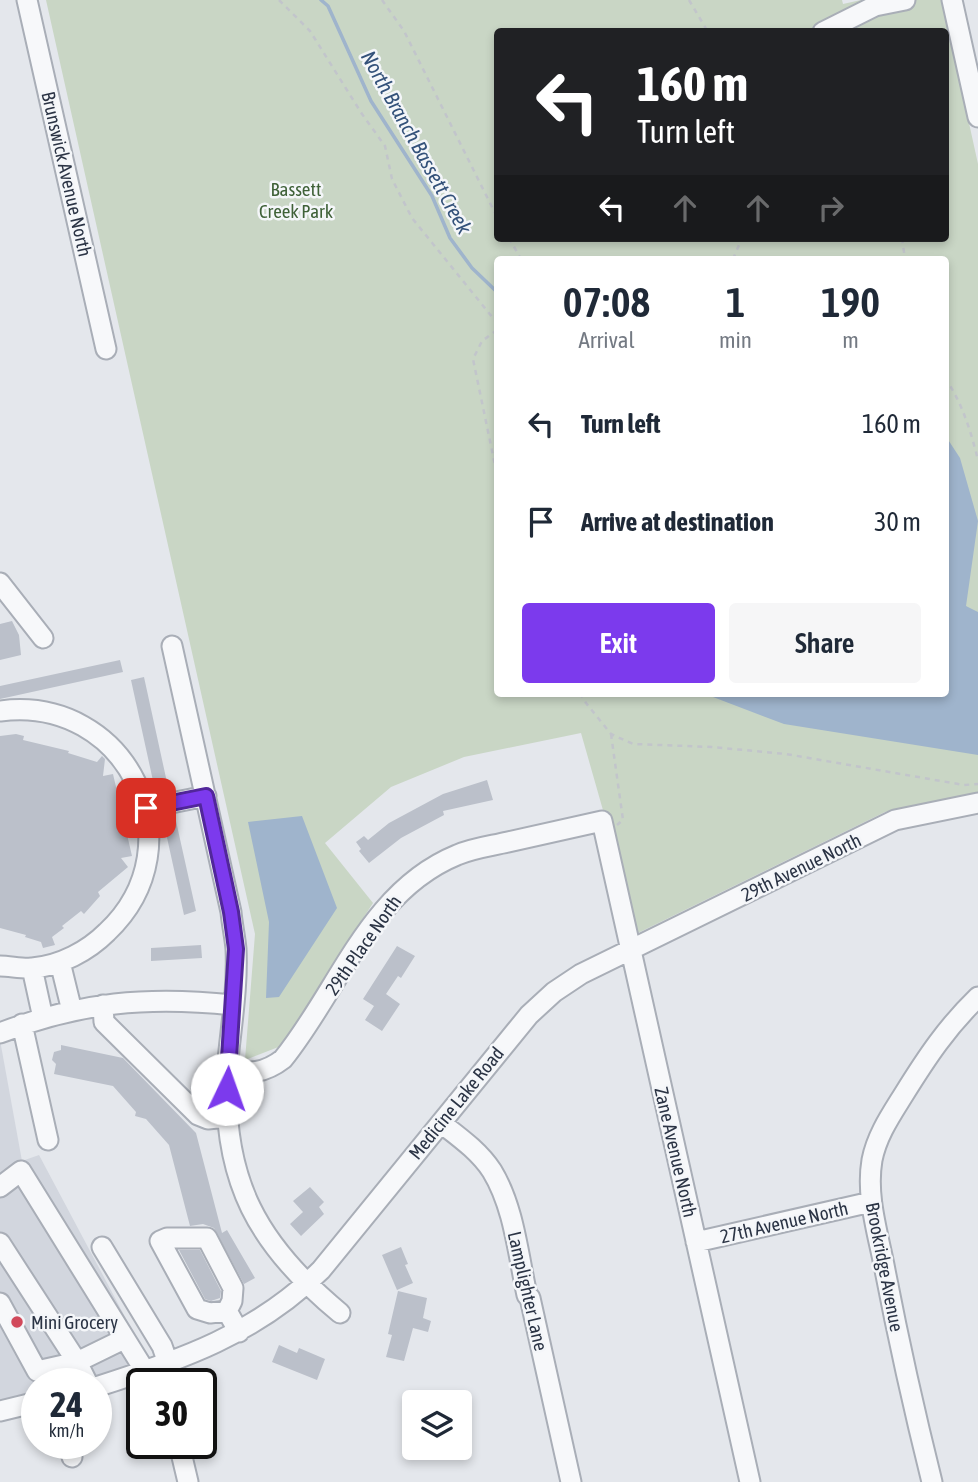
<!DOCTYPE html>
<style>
body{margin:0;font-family:"Asap Condensed",sans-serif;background:#f6f6f7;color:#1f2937;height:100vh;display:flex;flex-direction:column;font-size:26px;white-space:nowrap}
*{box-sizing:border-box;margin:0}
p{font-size:23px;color:#747a83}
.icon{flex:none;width:38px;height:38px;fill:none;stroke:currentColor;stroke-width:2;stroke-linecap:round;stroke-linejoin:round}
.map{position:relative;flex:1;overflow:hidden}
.sheet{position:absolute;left:494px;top:256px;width:455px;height:441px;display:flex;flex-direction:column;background:#fff;border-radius:7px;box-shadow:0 4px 10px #0003}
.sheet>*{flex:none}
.guide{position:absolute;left:494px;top:28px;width:455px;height:214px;border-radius:7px;box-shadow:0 4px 10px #0003;background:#202124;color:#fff;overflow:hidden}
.buttons{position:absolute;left:402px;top:1390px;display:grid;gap:14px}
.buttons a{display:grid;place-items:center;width:70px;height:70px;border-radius:7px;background:#fff;box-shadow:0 4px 10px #0003;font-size:35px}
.speed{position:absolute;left:21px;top:1368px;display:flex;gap:14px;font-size:35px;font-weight:700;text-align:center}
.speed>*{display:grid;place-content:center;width:91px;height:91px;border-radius:50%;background:#fff;box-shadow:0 4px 10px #0003;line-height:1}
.speed small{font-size:18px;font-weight:400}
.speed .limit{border:4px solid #111;border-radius:10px;background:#fff;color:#111}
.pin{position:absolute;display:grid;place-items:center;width:60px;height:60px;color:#fff;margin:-30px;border-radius:14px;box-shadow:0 4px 10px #0006}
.me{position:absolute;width:77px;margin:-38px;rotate:3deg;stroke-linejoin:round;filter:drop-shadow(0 0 5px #0008)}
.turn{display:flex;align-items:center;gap:24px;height:147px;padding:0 28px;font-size:32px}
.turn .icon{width:91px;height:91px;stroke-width:2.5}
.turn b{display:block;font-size:49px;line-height:60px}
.lanes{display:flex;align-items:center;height:66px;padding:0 28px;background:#0003;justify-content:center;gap:35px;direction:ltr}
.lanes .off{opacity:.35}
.eta{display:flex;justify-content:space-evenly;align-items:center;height:119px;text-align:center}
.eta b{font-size:42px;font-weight:600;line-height:49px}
.action{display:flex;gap:14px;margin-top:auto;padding:14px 28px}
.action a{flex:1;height:80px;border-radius:7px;background:#7c3aed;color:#fff;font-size:28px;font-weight:600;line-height:80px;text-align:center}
.action a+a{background:#f6f6f7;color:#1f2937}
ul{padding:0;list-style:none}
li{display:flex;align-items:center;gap:21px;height:98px;padding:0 28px}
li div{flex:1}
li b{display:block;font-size:26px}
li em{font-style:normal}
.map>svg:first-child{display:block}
.built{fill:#d2d6de}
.green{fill:#c9d6c5;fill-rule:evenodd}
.water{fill:#9fb4cc}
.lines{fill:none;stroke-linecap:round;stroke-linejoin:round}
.stream{stroke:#9fb4cc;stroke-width:3.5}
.building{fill:#bbc0ca}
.minor-casing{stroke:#a9aeb7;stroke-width:23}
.path{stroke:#c2c5cb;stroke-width:2.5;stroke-dasharray:5 5;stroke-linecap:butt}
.minor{stroke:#f7f8fa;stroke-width:19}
.route-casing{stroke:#51269a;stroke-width:18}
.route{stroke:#7c3aed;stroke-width:12}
.poi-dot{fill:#d1495b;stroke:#f4f6f9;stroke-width:2.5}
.labels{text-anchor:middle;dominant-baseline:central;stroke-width:5;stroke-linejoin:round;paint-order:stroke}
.street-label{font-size:19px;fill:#2b3445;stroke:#f4f6f9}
.park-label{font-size:19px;fill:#3f6138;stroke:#f4f6f9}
.poi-label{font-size:19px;fill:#2b3445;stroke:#f4f6f9;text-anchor:start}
.water-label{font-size:21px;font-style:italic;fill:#34527a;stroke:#f4f6f9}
</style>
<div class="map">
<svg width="978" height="1482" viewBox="0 0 978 1482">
<rect width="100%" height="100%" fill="#e4e7ec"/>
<path class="built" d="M0,1040L22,1161L39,1155L148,1360L68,1384H37V1392L0,1401Z"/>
<path class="green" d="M46,0H842L843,4L861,0H942L978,164V792L885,812L638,933L581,733L464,757L391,787L325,843L373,903L281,1046L245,1060L255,934ZM497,32H945V238H497ZM497,259H945V693H497Z"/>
<path class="water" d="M945,435L960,458L978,521L966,606L978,612V755L784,724L713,697L661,693H945Z
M302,816L337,908L279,997L266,998L269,922L248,822Z"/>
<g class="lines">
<path class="stream" d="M321,0L328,6L371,101L432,196L450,238L472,268L497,292"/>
</g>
<path class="building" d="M12,621L19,635L21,655L0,660V624Z
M120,660L123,672L0,699V686Z
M144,677L168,787L155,790L131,680Z
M16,734L24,736L23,740L69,751L68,753L97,762L102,756L105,759L103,776L113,774L132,856L121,858L128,867L98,892L100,896L84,914L81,911L62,926L64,928L52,937L55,945L43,948L41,942L25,937L26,935L0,928V736Z
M487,780L493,800L443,811L444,815L401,838L369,863L359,851L361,849L356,842L364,836L368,840L389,823L443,794Z
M176,821L196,911L184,915L164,824Z
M201,945L202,958L151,961V948Z
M397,946L415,956L401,978L398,976L386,994L400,1004L382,1031L365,1020L374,1006L363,999Z
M61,1045L123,1058L196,1133L222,1233L227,1230L255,1278L244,1284L214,1228L203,1224L190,1226L169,1145L146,1119L135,1116L136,1112L113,1086L54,1074L56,1064L52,1060L54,1052L61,1050Z
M310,1187L324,1202L319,1207L324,1214L301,1236L290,1224L303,1212L293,1201Z
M401,1247L408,1264L405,1265L413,1283L397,1290L382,1255Z
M179,1250H200L221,1291L220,1298L211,1301L205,1299Z
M398,1291L427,1298L423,1318L431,1321L428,1332L413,1328L404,1361L386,1357L392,1335L388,1334Z
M279,1345L297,1353L299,1348L325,1359L317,1380L272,1362Z"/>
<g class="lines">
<g class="minor-casing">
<path id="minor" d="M27,0L106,349
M952,0L978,117
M823,32L875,6L905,0
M0,583L43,638
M172,646L231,912C232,924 235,937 236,949C238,990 230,1031 227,1072C222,1181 258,1245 340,1313
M0,711C126,694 200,844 107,932C88,951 60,966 32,968C22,969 10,966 0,966
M146,808L206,796
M60,962L72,1011
M32,968L43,1018
M103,1005L104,1022L198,1115L208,1119L227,1117
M22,1024L48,1140
M0,1033C80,1002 148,996 233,1005
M227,1071C250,1074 265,1073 283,1059C339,990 369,891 457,855C473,848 491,846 508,842C540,835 571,828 602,821L750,1482
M441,1123C459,1137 479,1151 492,1171C514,1207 518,1254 527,1295L530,1298L571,1482
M0,1187L21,1171L145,1371
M696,1242L871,1202
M0,1243L77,1362L37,1371L0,1303
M102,1247L162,1346L168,1363
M227,1311L210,1313L197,1309L160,1241L167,1238H207L233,1288L232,1301L227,1311L239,1332
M88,1384L77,1362L124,1339
M96,1387C181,1360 256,1334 321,1270L529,1015L554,992L581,974L895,820L978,803
M0,1411L37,1402
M69,1444L72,1457
M179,1444L188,1482
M932,1482C914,1410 898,1338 884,1265C877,1230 866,1195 872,1160C877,1135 891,1115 904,1094C927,1057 947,1027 978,997"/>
</g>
<path class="path" d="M279,0L310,31L362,114L385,146L392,179L412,218L497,323
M382,0L404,31L497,217
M689,0L708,32
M509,238L521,259
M902,238L905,259
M733,259L742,238
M497,330L482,341L473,359L497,475
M945,378C962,402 971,432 978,460
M580,693L586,703L611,734L633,744L712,747L786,754L964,785L978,784
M611,734L623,820L617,825"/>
<use href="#minor" class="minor"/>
</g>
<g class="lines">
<g class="route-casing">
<path id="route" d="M146,808L206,796L231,912L236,949L227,1089"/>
</g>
<use href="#route" class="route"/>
</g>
<circle class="poi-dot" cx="17" cy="1322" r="7"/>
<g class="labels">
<g class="street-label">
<text transform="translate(67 174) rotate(77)">Brunswick Avenue North</text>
<text transform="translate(801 867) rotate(-26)">29th Avenue North</text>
<text transform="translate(363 945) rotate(-55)">29th Place North</text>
<text transform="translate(456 1103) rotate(-51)">Medicine Lake Road</text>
<text transform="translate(676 1152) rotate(77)">Zane Avenue North</text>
<text transform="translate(784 1222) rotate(-13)">27th Avenue North</text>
<text transform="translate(885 1267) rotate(79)">Brookridge Avenue</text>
<text transform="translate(528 1291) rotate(77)">Lamplighter Lane</text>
</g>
<g class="park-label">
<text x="296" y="189">Bassett<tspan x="296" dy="22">Creek Park</tspan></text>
</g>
<g class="poi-label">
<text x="31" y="1322">Mini Grocery</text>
</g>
<g class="water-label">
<text transform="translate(417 142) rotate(61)">North Branch Bassett Creek</text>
</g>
</g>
</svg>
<div class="buttons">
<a><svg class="icon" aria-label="layers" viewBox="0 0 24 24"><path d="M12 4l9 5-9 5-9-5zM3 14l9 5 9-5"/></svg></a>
</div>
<div class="speed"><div>24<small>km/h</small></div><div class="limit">30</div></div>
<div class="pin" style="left:146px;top:808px;background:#d93025"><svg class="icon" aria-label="arrive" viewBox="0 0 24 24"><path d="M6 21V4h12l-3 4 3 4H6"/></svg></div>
<svg class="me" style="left:227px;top:1089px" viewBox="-20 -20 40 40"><circle r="19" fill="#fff"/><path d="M0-13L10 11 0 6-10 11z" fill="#7c3aed"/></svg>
<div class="guide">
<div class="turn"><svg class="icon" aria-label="left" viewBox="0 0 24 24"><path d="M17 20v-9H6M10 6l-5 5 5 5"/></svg><div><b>160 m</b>Turn left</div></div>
<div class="lanes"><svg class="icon" aria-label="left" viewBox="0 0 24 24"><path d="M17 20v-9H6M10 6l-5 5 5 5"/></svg><svg class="icon off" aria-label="ahead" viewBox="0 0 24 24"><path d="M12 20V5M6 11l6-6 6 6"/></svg><svg class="icon off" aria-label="ahead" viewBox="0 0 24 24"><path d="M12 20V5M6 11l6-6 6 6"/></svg><svg class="icon off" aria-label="right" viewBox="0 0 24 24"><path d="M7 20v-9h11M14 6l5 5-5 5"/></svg></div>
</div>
<section class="sheet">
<div class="eta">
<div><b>07:08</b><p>Arrival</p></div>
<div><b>1</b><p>min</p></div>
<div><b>190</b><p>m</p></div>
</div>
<ul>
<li><svg class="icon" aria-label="left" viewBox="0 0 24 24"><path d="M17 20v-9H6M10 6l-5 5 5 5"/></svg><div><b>Turn left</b></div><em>160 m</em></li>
<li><svg class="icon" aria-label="arrive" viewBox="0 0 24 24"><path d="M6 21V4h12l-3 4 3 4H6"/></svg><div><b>Arrive at destination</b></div><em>30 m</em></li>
</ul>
<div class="action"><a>Exit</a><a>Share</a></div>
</section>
</div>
